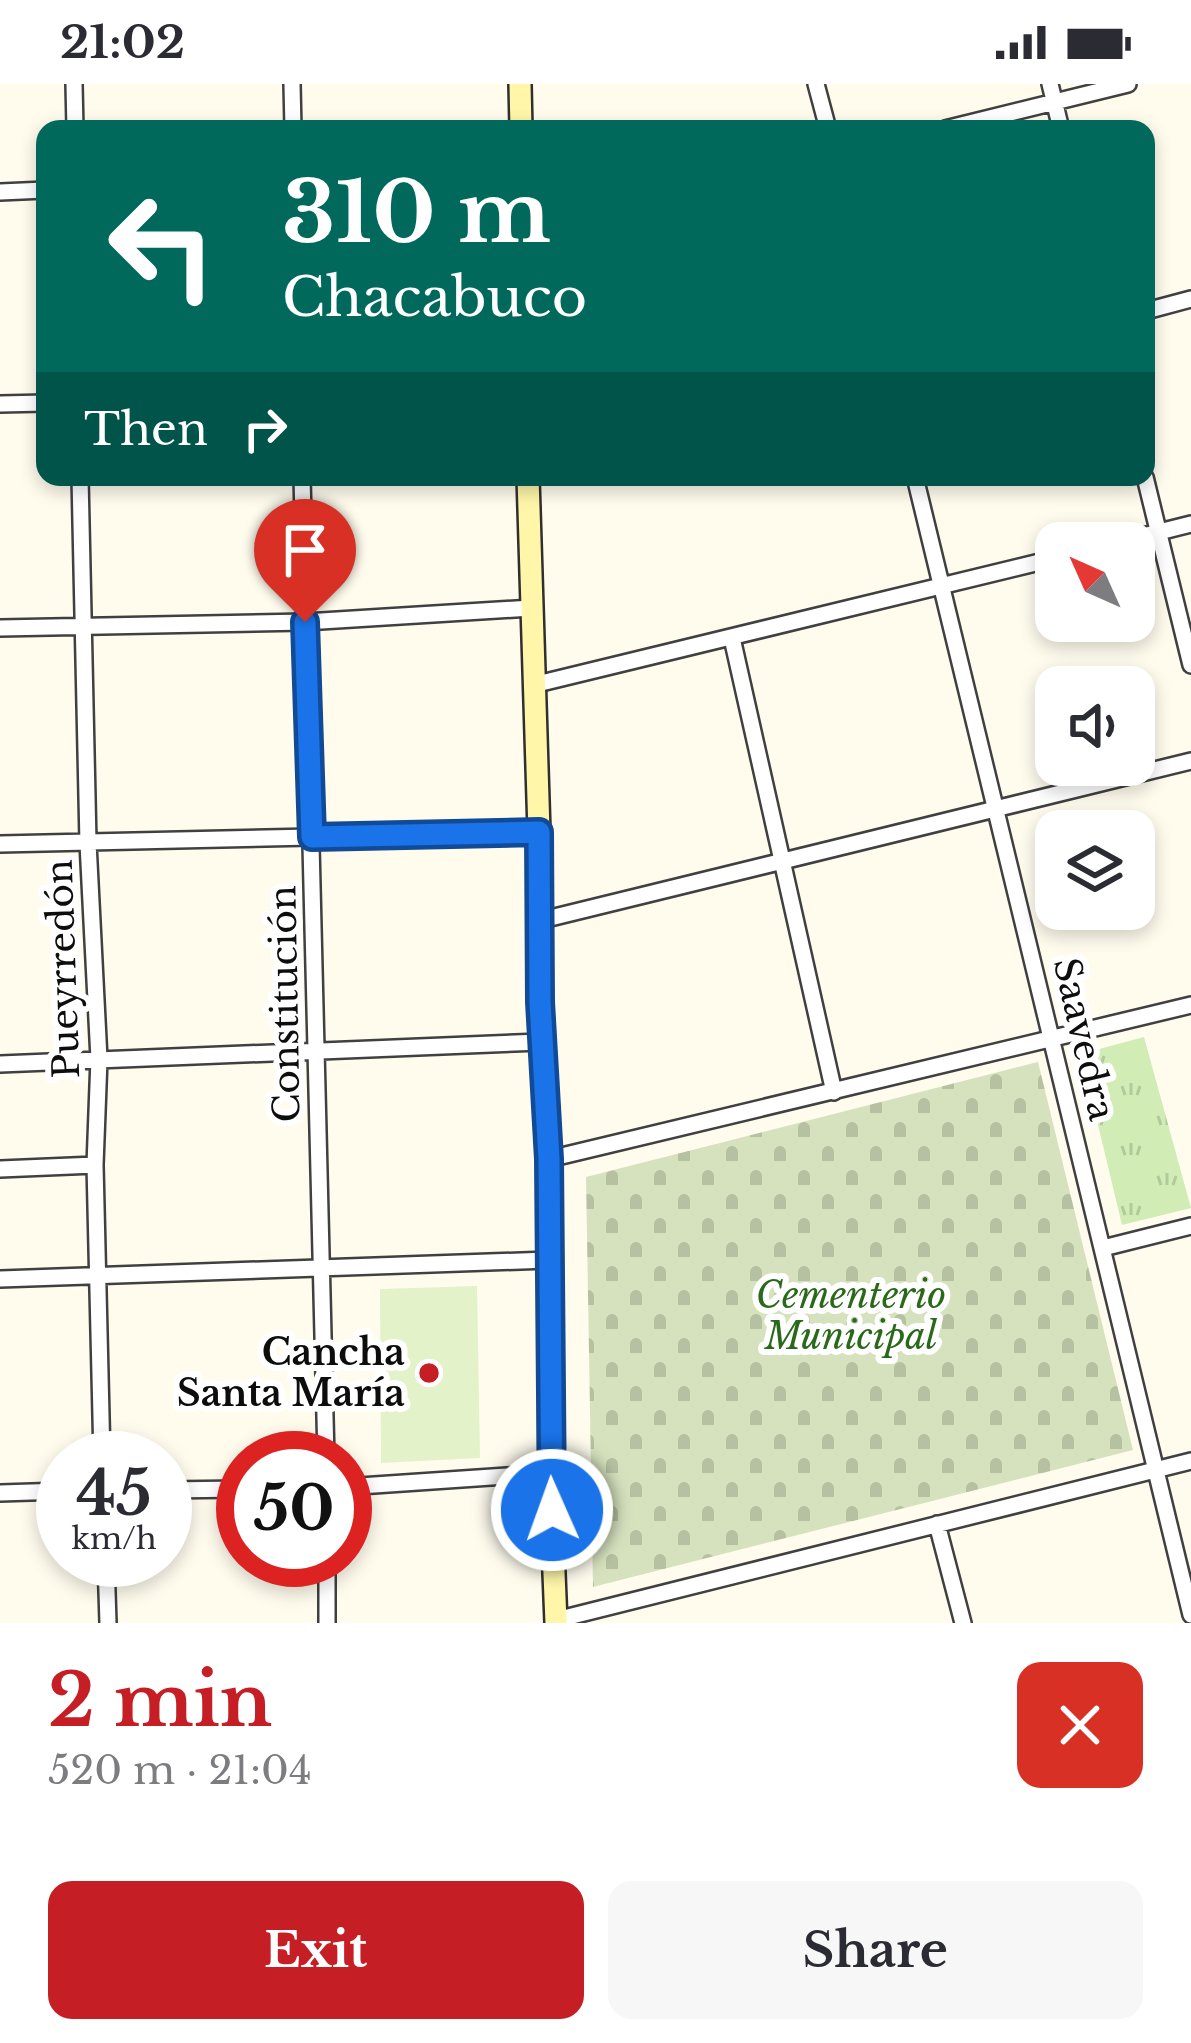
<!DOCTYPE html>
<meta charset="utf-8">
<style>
body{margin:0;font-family:"Libre Baskerville",serif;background:#f7f7f7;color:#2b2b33;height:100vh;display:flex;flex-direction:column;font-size:45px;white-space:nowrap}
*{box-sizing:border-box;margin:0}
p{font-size:39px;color:#7c7c81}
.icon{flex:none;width:66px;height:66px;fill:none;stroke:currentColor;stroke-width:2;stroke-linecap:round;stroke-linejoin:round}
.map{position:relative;height:1539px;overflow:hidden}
.sheet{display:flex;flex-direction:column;background:#fff;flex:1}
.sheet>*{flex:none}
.guide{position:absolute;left:36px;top:36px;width:1119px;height:366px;border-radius:24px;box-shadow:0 6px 18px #0003;background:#00695c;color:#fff;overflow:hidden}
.needle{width:78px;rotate:315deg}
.controls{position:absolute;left:1035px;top:438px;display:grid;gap:24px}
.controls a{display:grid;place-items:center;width:120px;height:120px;border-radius:24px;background:#fff;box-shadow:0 6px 18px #0003;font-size:60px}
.speed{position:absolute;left:36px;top:1347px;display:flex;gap:24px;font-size:60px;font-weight:700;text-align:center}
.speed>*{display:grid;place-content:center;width:156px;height:156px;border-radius:50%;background:#fff;box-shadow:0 6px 18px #0003;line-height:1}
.speed small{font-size:30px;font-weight:400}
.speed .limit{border:18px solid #d22;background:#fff;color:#111}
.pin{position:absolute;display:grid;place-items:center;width:102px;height:102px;color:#fff;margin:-123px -51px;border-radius:50% 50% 50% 0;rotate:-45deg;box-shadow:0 0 12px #0007}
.pin .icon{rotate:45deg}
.me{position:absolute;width:132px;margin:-66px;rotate:358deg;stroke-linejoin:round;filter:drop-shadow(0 0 9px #0008)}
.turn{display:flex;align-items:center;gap:42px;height:252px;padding:0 48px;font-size:54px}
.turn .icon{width:156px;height:156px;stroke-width:2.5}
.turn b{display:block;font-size:84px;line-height:102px}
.then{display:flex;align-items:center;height:114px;padding:0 48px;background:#0003;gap:24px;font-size:45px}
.round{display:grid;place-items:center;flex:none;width:126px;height:126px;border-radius:24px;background:#f7f7f7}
.summary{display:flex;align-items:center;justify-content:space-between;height:204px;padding:0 48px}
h1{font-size:72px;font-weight:800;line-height:90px;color:#c51e25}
.button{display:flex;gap:24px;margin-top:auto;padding:24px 48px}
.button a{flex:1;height:138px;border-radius:24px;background:#c51e25;color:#fff;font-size:48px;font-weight:800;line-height:138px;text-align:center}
.button a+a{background:#f7f7f7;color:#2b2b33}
.status{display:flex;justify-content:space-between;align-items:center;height:84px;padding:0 60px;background:#fff;direction:ltr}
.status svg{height:33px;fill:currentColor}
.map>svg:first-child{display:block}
.cemetery{fill:url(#cemetery-stones)}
.park{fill:url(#park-tufts)}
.pitch{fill:#e3f2c8}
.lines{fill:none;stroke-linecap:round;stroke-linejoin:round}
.street-casing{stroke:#404040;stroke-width:20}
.secondary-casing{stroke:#2f2f2f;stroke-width:26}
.street{stroke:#fff;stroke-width:15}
.secondary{stroke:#fff6a9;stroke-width:21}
.route-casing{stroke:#114b97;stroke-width:30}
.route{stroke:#1a73e8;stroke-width:21}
.poi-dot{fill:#c51e25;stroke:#fff;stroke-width:4.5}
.labels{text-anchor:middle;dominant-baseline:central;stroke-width:12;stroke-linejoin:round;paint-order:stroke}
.street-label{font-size:36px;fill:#0d0d0d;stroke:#fff}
.park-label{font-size:36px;font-style:italic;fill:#2a691a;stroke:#fff}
.poi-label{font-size:36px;font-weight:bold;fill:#0d0d0d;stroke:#fff;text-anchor:end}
</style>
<div class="status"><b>21:02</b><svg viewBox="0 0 49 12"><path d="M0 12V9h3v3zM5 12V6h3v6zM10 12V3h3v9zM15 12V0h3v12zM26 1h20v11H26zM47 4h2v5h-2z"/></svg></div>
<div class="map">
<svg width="1191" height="1539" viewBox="0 0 1191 1539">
<defs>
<pattern id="cemetery-stones" width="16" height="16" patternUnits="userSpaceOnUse" patternTransform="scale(3)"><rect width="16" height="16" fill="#d6e2be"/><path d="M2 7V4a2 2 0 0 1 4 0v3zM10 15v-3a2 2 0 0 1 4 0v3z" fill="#b6c1a2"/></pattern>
<pattern id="park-tufts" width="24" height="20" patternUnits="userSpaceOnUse" patternTransform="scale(3)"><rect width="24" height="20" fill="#d1ecb5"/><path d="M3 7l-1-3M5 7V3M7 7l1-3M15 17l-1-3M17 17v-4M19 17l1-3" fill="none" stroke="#b2c99a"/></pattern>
</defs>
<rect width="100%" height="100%" fill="#fffcee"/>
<path class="cemetery" d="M1038,978L1133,1366L593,1503L586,1093Z"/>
<path class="park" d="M1144,953L1191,1124L1122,1141L1081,970Z"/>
<path class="pitch" d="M477,1202L480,1374L381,1379L380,1205Z"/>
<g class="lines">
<g class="street-casing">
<path id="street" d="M74,0L75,45
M292,0L293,45
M816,0L828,45
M1050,0L1061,45
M945,45L1128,0
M0,108L45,106
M1146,227L1191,215
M0,320L45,319
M80,393L88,759L99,975L95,1081L102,1374
M302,393L326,1374
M915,393L1191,1531
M1145,393L1191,581
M1115,459L1191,440
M0,544L305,538L531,524
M732,554L834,1008
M533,601L1056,474
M0,760L539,748
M538,837L1191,677
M0,980L541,958
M549,1075L1191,921
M0,1085L95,1081
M1103,1164L1191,1142
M0,1195L548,1176
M345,1403L550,1389
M165,1406L243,1405
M0,1409L63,1407
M937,1440L963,1539
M106,1476L108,1539
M327,1476V1539
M556,1536L1191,1377"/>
</g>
<g class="secondary-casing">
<path id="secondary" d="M520,0L521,45
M528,393L539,748L541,958L549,1075L550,1389L556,1539"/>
</g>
<use href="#street" class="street"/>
<use href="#secondary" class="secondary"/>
</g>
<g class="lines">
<g class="route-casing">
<path id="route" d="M305,538L312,753L539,748L540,918L549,1075L552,1426"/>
</g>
<use href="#route" class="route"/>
</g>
<circle class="poi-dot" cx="429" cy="1289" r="12"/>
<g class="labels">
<g class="street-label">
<text transform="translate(63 885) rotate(-92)">Pueyrredón</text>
<text transform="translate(285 920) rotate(-91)">Constitución</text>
<text transform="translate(1084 955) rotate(77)">Saavedra</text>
</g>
<g class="park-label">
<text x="851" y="1211">Cementerio<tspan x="851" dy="41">Municipal</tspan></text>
</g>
<g class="poi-label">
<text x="405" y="1268">Cancha<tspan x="405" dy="41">Santa María</tspan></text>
</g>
</g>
</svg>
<div class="controls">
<a><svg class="needle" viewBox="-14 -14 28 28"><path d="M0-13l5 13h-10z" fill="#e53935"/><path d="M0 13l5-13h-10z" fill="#7c7c81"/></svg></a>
<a><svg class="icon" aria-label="sound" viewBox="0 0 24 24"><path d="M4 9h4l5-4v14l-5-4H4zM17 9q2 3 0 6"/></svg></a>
<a><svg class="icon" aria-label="layers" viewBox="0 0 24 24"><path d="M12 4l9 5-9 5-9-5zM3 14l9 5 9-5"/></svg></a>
</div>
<div class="speed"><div>45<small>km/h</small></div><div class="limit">50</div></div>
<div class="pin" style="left:305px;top:538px;background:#d93025"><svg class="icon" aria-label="arrive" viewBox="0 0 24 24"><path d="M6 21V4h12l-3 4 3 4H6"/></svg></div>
<svg class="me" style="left:552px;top:1426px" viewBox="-20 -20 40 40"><circle r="17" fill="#1a73e8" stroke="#fff" stroke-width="3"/><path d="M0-11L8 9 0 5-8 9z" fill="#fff"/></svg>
<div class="guide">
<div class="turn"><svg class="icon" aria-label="left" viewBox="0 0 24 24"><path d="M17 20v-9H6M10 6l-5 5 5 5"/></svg><div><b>310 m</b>Chacabuco</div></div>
<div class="then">Then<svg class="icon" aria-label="right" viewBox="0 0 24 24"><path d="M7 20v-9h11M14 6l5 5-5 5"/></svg></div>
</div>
</div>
<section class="sheet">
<div class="summary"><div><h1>2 min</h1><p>520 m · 21:04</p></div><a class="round" style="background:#d93025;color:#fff"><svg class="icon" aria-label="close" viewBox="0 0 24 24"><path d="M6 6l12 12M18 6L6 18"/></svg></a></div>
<div class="button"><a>Exit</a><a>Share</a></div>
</section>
